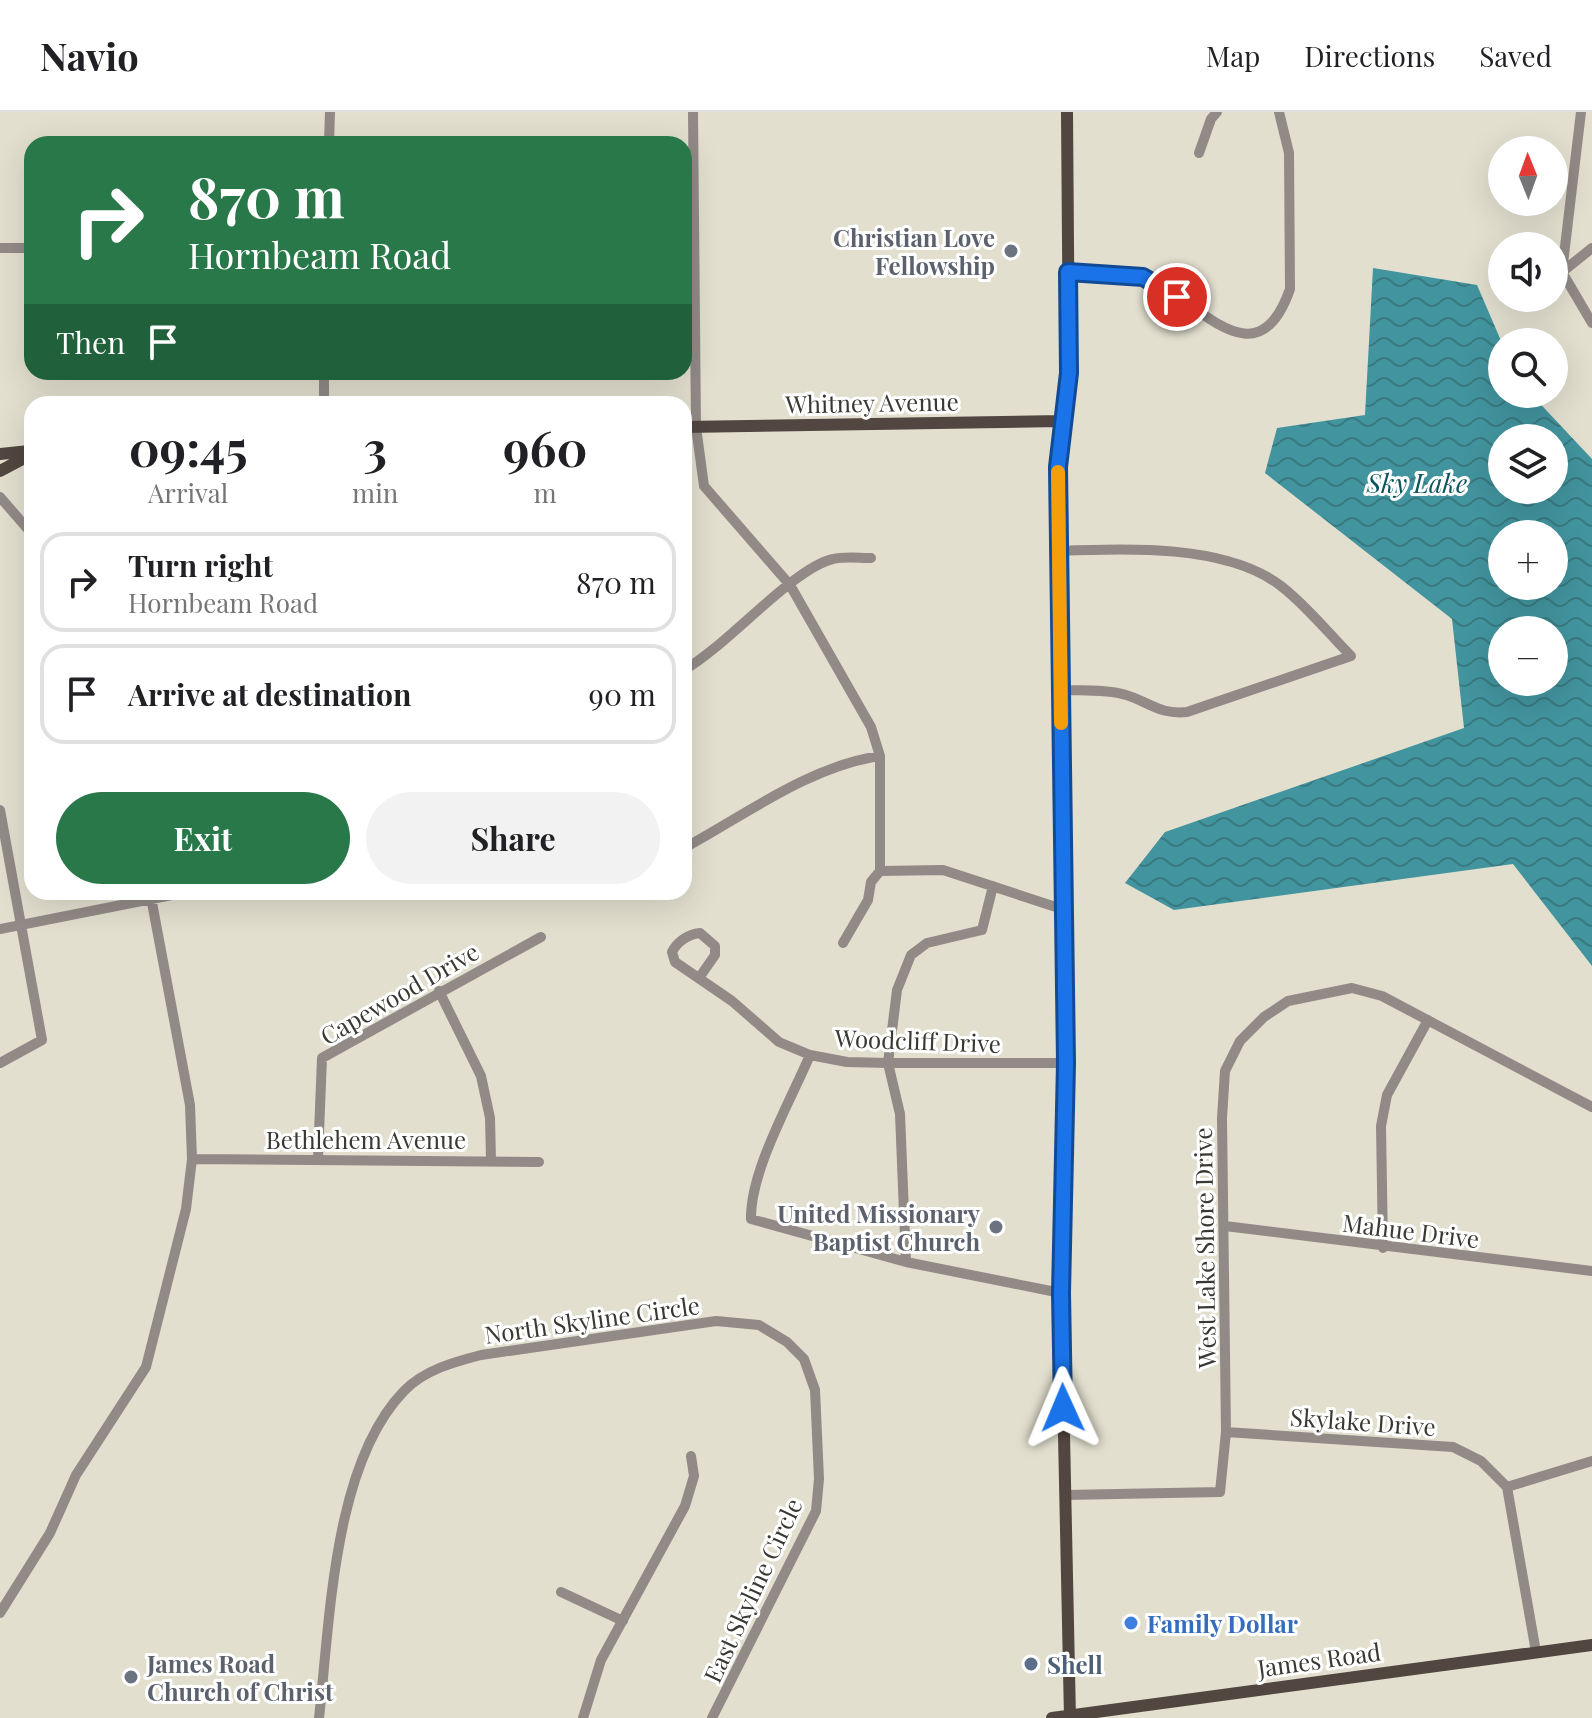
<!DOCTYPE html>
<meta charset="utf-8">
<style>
body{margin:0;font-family:"Playfair Display",serif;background:#f2f2f2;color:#202124;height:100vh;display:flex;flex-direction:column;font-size:30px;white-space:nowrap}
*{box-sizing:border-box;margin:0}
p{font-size:26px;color:#757577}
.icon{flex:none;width:44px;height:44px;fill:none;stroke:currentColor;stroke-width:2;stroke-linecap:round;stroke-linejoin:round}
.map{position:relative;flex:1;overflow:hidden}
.panel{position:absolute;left:24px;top:284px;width:668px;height:504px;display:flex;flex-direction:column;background:#fff;border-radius:24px;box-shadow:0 8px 32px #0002}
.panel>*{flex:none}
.banner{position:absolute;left:24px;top:24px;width:668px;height:244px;border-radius:24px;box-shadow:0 8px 32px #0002;background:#297849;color:#fff;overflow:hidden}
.needle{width:52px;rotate:359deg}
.buttons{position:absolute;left:1488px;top:24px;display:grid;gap:16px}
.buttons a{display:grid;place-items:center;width:80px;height:80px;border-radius:50%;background:#fff;box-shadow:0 8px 32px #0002;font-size:40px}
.pin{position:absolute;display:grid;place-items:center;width:68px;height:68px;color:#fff;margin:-34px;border:4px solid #fff;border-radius:50%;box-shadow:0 2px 8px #0007}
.me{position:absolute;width:88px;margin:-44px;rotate:359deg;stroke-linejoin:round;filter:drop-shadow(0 0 6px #0008)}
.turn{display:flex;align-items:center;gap:28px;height:168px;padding:0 32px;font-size:36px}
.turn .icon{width:104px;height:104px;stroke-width:2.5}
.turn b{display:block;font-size:56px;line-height:68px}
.then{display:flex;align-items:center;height:76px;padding:0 32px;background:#0003;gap:16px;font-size:30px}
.eta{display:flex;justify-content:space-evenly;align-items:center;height:136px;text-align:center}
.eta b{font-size:48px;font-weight:700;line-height:56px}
.action{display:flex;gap:16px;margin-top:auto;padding:16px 32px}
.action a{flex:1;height:92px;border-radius:48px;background:#297849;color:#fff;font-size:32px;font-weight:700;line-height:92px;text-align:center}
.action a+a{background:#f2f2f2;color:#202124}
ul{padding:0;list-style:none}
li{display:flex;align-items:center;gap:24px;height:100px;margin:0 16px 12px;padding:0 16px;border:4px solid #e0e0e0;border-radius:24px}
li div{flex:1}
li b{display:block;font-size:30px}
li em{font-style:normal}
header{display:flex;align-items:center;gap:48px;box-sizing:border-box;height:112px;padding:0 40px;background:#fff;border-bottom:2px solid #e0e0e0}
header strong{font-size:38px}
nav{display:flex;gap:44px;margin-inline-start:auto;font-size:28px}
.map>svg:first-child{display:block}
.water{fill:url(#water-waves);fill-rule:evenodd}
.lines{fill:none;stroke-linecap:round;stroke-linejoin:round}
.minor{stroke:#918a87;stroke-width:10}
.major{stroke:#524641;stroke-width:12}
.route-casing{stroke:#114b97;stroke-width:20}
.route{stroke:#1a73e8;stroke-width:14}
.slow{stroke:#f59e0b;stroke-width:14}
.worship-dot{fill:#6b7280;stroke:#fff;stroke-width:3}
.shop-dot{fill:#3f7fe0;stroke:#fff;stroke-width:3}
.service-dot{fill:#5c6f8a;stroke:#fff;stroke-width:3}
.labels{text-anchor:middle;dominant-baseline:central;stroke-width:6;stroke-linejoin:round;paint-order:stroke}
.worship-label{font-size:24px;font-weight:bold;fill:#5b616d;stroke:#fff;text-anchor:end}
.street-label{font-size:24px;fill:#393832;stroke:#fff}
.shop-label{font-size:24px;font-weight:bold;fill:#366cbe;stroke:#fff;text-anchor:start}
.service-label{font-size:24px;font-weight:bold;fill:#4e5e75;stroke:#fff;text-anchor:start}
.water-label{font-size:26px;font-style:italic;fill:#0c555c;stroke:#fff}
</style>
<header>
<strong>Navio</strong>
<nav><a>Map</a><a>Directions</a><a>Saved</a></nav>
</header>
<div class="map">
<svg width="1592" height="1606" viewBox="0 0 1592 1606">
<defs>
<pattern id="water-waves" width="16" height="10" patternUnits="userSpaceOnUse" patternTransform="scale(2)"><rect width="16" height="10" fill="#42949e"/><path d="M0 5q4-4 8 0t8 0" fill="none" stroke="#387a81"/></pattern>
</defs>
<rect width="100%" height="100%" fill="#e2dfcf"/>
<path class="water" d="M1373,156L1477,173L1502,231V282H1531L1592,347V854L1513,752L1174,798L1125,771L1165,720L1464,616L1452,507L1265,361L1277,316L1365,303ZM1502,326H1554V378H1502ZM1502,422H1554V474H1502ZM1554,518V570H1502V518Z"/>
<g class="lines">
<path class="minor" d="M693,0L696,315L704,374L790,473L871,615L880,644V759
M1581,0L1562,160L1592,211
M329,32L330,0
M1199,41L1211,7L1217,0
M0,136H32
M1068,160C1092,161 1119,159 1142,165C1191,178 1255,278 1290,177L1289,41L1279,0
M1562,160L1592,136
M324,292V260
M0,385L32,422
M1059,439C1125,436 1227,432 1281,474C1307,494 1329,522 1351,544L1187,600C1160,603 1149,590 1126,583C1105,577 1082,579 1061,578
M684,558C727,534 793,456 833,447C845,444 859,446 871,446
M0,698L42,928L0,951
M684,736C745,703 810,654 880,644
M880,759L943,758L1065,798
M0,817L187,780
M843,831L868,788L871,770L880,759
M699,866L715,843V834L700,821C688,822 677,830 672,840L675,850L732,889L779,930L810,943L847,950L888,951H1066
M439,879L481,964L490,1006L491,1048
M810,943C791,988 750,1059 751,1107L906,1150L1061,1181
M318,1046L322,946L541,825
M192,1047L539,1050
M1225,1114L1592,1159
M1383,1136L1381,1014L1387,983L1428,908
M906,1150L900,1002L888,951L897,878L911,843L927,831L982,818L993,774
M1226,1320L1453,1335L1481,1349L1507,1375L1536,1540
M1507,1375L1592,1349
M1065,1383L1220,1380L1226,1320L1222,1006L1225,959L1240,929L1264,905L1288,889L1352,876L1382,884L1592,995
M561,1480L623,1509
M0,1501L50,1421L76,1363L146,1255L186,1097L192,1047L190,993L150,780
M319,1606C330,1509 333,1352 404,1279C424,1258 454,1250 481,1243L716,1209L759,1213L787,1230L804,1247L815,1278L819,1367L816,1399L712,1606
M583,1606L601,1548L685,1394L694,1364L691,1344"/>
<path class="major" d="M1067,0L1069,261L1058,355L1066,951L1061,1181L1070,1606
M684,315L1061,309
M0,342L29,339
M0,359L32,342
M1052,1606L1592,1533"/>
</g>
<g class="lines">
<g class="route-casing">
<path id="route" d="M1063,1296L1061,1181L1066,951L1058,355L1069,261L1068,160L1143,165L1177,185"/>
</g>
<use href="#route" class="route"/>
<path class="slow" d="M1058,360L1061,611"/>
</g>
<g class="worship-dot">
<circle cx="1011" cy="139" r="8"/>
<circle cx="996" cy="1115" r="8"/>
<circle cx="131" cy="1565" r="8"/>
</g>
<circle class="shop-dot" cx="1131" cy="1511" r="8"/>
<circle class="service-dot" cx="1031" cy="1552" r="8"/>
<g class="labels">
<g class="worship-label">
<text x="995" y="125">Christian Love<tspan x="995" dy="28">Fellowship</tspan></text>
<text x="980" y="1101">United Missionary<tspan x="980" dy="28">Baptist Church</tspan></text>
<text x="147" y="1551" text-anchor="start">James Road<tspan x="147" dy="28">Church of Christ</tspan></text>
</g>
<g class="street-label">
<text transform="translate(872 290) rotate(-1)">Whitney Avenue</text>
<text transform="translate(399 881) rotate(-30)">Capewood Drive</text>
<text transform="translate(918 928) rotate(2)">Woodcliff Drive</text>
<text x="366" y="1027">Bethlehem Avenue</text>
<text transform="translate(1411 1118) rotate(7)">Mahue Drive</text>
<text transform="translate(1204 1136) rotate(-91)">West Lake Shore Drive</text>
<text transform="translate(592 1207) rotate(-8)">North Skyline Circle</text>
<text transform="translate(1363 1309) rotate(4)">Skylake Drive</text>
<text transform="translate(752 1478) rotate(-65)">East Skyline Circle</text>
<text transform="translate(1319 1547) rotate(-8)">James Road</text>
</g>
<g class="shop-label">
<text x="1147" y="1511">Family Dollar</text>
</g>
<g class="service-label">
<text x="1047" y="1552">Shell</text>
</g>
<g class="water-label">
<text x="1417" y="370">Sky Lake</text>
</g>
</g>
</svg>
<div class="buttons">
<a><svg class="needle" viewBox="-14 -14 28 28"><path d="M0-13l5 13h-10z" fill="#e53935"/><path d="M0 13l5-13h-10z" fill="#757577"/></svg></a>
<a><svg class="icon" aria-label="sound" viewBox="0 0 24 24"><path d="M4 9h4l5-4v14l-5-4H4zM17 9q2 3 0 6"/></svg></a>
<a><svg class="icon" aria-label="search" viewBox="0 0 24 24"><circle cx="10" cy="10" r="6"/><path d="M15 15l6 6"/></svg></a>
<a><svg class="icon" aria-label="layers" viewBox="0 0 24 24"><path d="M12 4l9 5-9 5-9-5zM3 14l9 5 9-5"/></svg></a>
<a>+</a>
<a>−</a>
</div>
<div class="pin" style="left:1177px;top:185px;background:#d93025"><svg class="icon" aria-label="arrive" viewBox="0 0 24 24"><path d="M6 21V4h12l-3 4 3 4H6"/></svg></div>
<svg class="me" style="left:1063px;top:1296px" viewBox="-20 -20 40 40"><path d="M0-17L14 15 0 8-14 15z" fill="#1a73e8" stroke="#fff" stroke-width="4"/></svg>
<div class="banner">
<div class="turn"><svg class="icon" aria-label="right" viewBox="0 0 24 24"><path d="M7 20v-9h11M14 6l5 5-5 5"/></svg><div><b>870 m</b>Hornbeam Road</div></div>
<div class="then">Then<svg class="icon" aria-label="arrive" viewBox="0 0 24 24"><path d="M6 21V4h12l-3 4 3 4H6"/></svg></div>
</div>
<section class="panel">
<div class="eta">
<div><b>09:45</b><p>Arrival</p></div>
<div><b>3</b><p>min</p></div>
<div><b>960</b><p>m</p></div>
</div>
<ul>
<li><svg class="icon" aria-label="right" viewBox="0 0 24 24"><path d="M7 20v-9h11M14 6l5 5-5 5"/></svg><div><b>Turn right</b><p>Hornbeam Road</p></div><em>870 m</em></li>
<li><svg class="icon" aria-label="arrive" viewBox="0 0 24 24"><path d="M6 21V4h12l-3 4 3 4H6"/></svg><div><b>Arrive at destination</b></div><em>90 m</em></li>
</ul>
<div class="action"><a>Exit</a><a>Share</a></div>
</section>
</div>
